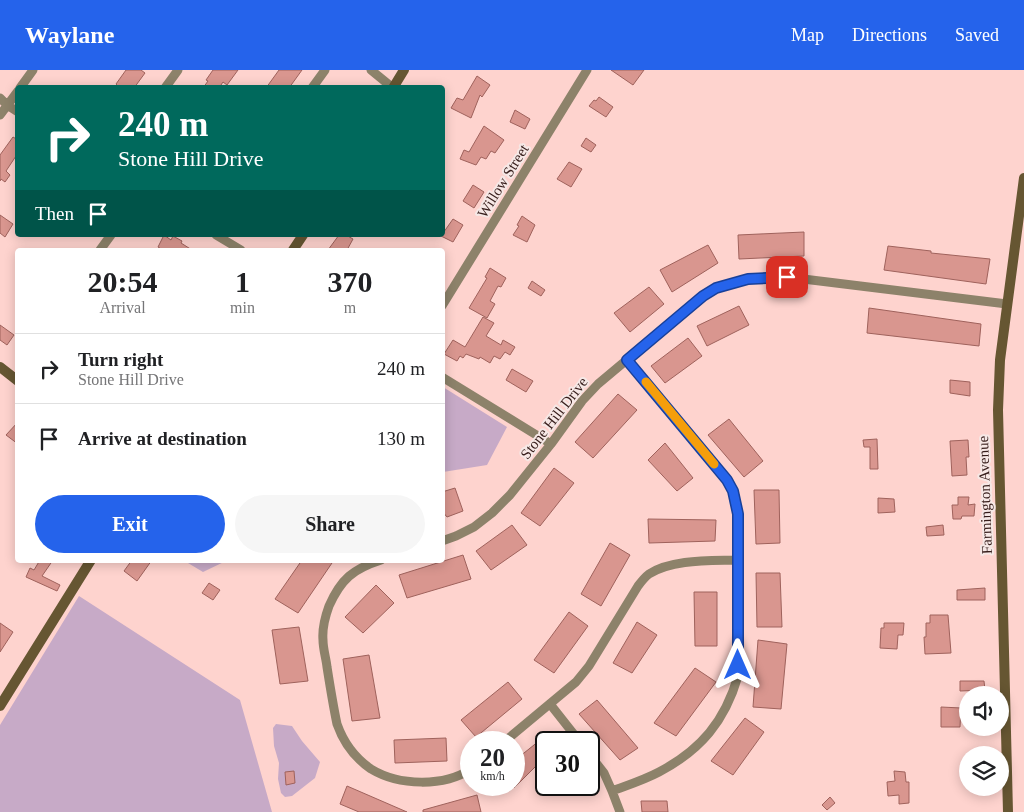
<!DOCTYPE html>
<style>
body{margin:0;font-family:Georgia,serif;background:#f6f6f6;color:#202124;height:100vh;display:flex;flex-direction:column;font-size:19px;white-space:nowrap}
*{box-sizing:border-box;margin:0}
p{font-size:16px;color:#757577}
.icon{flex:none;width:28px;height:28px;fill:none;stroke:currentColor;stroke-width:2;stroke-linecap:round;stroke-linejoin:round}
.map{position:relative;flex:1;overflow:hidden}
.side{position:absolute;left:15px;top:178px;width:430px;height:315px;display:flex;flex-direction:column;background:#fff;border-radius:5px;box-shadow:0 2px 12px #0003}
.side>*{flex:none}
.top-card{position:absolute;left:15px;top:15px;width:430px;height:152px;border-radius:5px;box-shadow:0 2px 12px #0003;background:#00695c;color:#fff;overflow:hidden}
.fabs{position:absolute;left:959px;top:616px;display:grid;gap:10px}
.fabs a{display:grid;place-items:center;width:50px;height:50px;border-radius:50%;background:#fff;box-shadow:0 2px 12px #0003;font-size:25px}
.speed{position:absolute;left:460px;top:661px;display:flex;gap:10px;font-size:25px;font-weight:700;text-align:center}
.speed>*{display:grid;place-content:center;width:65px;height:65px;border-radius:50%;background:#fff;box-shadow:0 2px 12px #0003;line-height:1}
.speed small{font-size:12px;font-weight:400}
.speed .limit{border:2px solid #111;border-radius:8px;background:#fff;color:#111}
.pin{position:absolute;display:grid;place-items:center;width:42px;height:42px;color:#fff;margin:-21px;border-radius:10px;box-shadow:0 2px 8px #0006}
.me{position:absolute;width:55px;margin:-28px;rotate:0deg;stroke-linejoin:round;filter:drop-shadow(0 0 4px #0008)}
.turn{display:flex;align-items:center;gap:18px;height:105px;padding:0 20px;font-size:22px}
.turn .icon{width:65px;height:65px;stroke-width:2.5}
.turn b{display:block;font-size:35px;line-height:42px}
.then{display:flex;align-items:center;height:48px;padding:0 20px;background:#0003;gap:10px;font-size:19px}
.eta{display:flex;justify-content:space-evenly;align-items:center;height:85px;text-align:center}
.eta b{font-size:30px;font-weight:700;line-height:35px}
.cta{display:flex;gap:10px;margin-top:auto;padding:10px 20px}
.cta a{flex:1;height:58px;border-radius:30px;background:#2563eb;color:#fff;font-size:20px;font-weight:700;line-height:58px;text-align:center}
.cta a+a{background:#f6f6f6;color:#202124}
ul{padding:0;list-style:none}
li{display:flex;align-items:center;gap:15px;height:70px;padding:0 20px;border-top:1px solid #e0e0e0}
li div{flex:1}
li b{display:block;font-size:19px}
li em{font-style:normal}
header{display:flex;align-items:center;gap:30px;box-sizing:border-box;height:70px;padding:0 25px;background:#2563eb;color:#fff}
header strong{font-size:24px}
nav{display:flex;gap:28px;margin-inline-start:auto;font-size:18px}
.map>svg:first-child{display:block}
.green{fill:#c7aac7}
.building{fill:#d9968f;stroke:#9f625c}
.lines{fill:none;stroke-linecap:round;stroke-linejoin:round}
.street{stroke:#8d826a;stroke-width:9}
.secondary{stroke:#665632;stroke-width:10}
.route-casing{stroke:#184099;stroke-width:12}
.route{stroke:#2563eb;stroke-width:9}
.slow{stroke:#f59e0b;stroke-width:9}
.labels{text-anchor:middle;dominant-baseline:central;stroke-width:4;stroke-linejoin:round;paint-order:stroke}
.street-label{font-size:15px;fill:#361d1b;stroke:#f6e8e6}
</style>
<header>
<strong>Waylane</strong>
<nav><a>Map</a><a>Directions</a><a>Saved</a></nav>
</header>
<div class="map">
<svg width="1024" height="742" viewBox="0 0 1024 742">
<rect width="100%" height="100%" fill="#fed3ce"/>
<path class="green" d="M443,317L507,357L487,395L443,402Z
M183,490H228L203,502Z
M79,526L240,630L272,742H0V655Z
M276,654L292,656L302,671L320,692L315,708L292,726L285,727L281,723L278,709L279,693L274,676L273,658Z"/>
<path class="building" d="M126,0H141L145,3L134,18H120L116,14Z
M213,0H238L227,15L223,12L219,18H203L208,11L206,10Z
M279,0H302L289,18H266Z
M611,0H644L633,15Z
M477,6L490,15L482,27L480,25L471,48L451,38L457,28L463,30Z
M599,27L613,37L606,47L589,36L594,30L596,31Z
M515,40L530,49L525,59L510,52Z
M484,56L504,70L495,83L491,81L486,89L481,87L476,95L460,89L464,80L469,82Z
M13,67L18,70V83L6,101L10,105L5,112L1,109L0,111V85Z
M586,68L596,75L591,82L581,76Z
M569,92L582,99L571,117L557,109Z
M473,115L484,122L474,138L463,131Z
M0,145L13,154L5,167L0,163Z
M522,146L535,155L527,172L513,165L519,156L517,155Z
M453,149L463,155L453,172L441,166Z
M804,162V186L739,189L738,165Z
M164,165L171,170L173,166L182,171L181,173L192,180H163L158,177Z
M339,165H346L353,169L347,180H328Z
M708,175L718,193L672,222L660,200Z
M888,176L931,181V183L990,189L986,214L884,200Z
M490,198L506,208L501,217L498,216L490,231L495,234L487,248L469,238L487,208L485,207Z
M532,211L545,220L541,226L528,218Z
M649,217L664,234L630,262L614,243Z
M739,236L749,255L707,276L697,256Z
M869,238L981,254L979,276L867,263Z
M483,247L494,253L486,266L501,275L503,270L515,277L510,285L505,282L500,289L494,286L490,293L480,287L479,289L466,284L463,288L460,286L457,291L444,284L453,270L465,277Z
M0,255L14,265L7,275L0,270Z
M688,268L702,286L665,313L651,296Z
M512,299L533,311L526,322L506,310Z
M950,310L970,312V326L950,323Z
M618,324L637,340L593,388L575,372Z
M729,349L763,391L744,407L708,365Z
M18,352V374L6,365Z
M877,369L878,399H870V377H864L863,370Z
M968,370L969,387H966L967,405L952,406L950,371Z
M665,373L693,408L677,421L648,390Z
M554,398L574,413L540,456L521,443Z
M455,418L463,441L447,447L442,441V422Z
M754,420H779L780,473L756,474Z
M958,427H969L968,435L975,434L974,446H962L961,449H953L952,435H958Z
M878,428L894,429L895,442L878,443Z
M648,449L716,450L715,471L649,473Z
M512,455L527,475L491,500L476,481Z
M943,455L944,465L927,466L926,457Z
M610,473L630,485L601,536L581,524Z
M463,485L471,509L407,528L399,505Z
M40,490H53L42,506L60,515L57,521L26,507L30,498L34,500Z
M132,490H152L137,511L124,501Z
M302,490H334L298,543L275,529Z
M756,503H780L782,557H757Z
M209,513L220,520L213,530L202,523Z
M376,515L394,533L363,563L345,547Z
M985,518V530H957V520Z
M694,522H717V576H695Z
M569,542L588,556L554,603L534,590Z
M930,545H948L951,583L925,584L924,567H926V553H930Z
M637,552L657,565L632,603L613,593Z
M0,553L13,562L0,582Z
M884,553H904L903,565H898L897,579L880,578L881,558H884Z
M299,557L308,611L280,614L272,560Z
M758,570L787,574L781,639L753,637Z
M369,585L380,648L352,651L343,589Z
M695,598L716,612L676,666L654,653Z
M960,611H984L985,620L960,621Z
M508,612L522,629L476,667L461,650Z
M597,630L638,678L620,690L579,644Z
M941,637L961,638L960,657H941Z
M745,648L764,662L733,705L711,691Z
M446,668L447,691L395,693L394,670Z
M539,671L546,681V686L514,718V691Z
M294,701L295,713L286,715L285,702Z
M894,701L905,702L906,712H909V733L899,734V725L888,726L887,712L895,711Z
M347,716L407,742H359L340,734Z
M477,725L481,742H423V740Z
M830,727L835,733L827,740L822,735Z
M641,731H667L668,742H642Z"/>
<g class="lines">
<path class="street" d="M371,0L393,18
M20,18L33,0
M165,18L178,0
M312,18L325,0
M0,28L7,35L18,42
M0,45L18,21
M216,165L241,180
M100,180L111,165
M442,236L587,0
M442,307L551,374
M442,471L456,466L474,457L492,443L510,425L551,374L582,331L598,314L703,226L716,218L748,209L787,207L1007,234
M381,490C353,499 341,509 329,536C325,547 322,558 323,570C323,579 326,588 327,597C330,616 333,635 337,654C343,671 355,688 371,699C399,716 444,717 471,699
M550,634L580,672
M504,672L576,612L589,596L638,516C641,512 645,507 649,504C673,489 710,491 738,490
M589,684L604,703L612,721L620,742
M612,721C628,715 644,710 659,702C701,680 725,651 738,606V444L733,421L727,410L627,290"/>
<path class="secondary" d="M393,18L404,0
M293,180L303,165
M0,297L18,311
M0,636L91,490
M1008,742L998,340L1000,290L1024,108"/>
</g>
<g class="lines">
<g class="route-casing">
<path id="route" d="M738,595V444L733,421L727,410L627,290L703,226L716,218L748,209L787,207"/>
</g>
<use href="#route" class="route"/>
<path class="slow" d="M646,312L714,394"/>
</g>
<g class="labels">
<g class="street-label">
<text transform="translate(503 111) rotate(-58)">Willow Street</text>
<text transform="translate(554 348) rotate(-52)">Stone Hill Drive</text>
<text transform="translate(985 425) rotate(-92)">Farmington Avenue</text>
</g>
</g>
</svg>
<div class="fabs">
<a><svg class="icon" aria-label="sound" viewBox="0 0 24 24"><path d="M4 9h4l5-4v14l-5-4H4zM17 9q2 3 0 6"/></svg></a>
<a><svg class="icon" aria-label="layers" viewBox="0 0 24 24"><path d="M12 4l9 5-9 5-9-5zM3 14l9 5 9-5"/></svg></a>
</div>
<div class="speed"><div>20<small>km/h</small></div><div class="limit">30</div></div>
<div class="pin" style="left:787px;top:207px;background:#d93025"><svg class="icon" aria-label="arrive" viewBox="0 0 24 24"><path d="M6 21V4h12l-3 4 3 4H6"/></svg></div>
<svg class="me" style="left:738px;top:595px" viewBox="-20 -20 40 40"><path d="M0-17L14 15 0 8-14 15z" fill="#2563eb" stroke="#fff" stroke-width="4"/></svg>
<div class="top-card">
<div class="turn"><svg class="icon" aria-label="right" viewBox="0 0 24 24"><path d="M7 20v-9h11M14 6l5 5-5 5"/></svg><div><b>240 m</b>Stone Hill Drive</div></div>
<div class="then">Then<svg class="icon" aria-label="arrive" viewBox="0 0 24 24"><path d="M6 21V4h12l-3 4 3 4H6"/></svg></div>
</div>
<section class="side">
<div class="eta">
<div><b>20:54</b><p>Arrival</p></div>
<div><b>1</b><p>min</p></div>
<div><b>370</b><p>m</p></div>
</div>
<ul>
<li><svg class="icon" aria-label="right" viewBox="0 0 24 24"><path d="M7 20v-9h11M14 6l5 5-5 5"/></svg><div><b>Turn right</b><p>Stone Hill Drive</p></div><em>240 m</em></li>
<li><svg class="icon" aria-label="arrive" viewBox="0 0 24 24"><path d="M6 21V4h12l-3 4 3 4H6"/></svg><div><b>Arrive at destination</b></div><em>130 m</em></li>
</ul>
<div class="cta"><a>Exit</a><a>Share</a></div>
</section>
</div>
